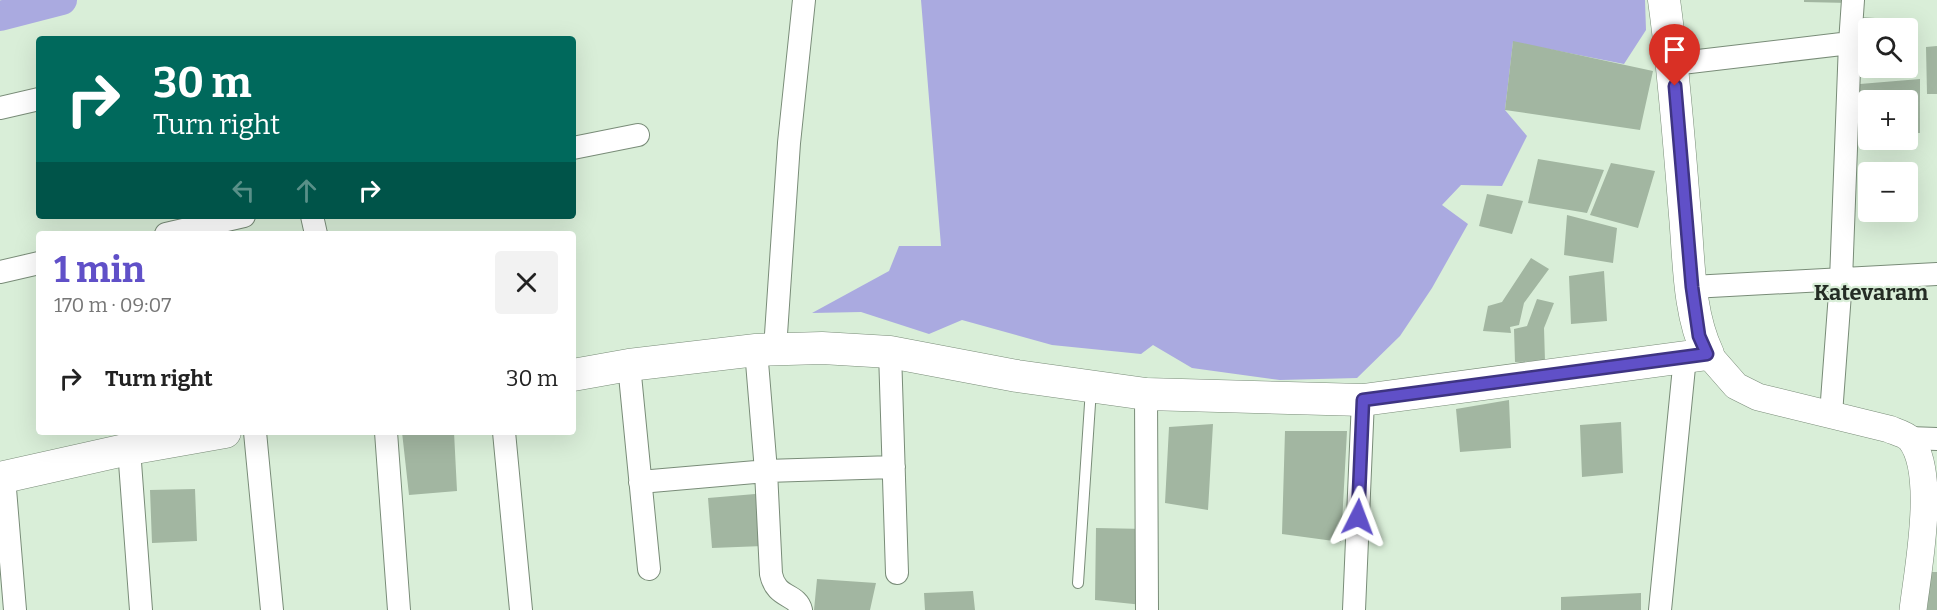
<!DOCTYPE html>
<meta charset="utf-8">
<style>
body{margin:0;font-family:Bitter,serif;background:#f2f2f2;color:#222;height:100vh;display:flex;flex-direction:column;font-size:22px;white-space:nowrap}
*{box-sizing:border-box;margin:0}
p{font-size:20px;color:#767676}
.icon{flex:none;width:33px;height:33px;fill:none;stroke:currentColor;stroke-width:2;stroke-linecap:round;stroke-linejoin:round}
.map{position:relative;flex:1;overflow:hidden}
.side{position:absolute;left:36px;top:231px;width:540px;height:204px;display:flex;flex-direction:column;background:#fff;border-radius:6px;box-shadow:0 6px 24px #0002}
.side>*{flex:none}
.banner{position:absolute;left:36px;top:36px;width:540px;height:183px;border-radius:6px;box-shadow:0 6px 24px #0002;background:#00695c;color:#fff;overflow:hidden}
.fabs{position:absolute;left:1858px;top:18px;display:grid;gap:12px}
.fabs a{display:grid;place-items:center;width:60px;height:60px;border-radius:6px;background:#fff;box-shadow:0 6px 24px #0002;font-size:30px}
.pin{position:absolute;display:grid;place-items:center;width:51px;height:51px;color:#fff;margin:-62px -26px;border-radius:50% 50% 50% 0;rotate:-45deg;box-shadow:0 0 6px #0007}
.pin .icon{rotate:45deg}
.me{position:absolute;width:66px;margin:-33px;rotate:3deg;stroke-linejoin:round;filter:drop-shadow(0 0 4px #0008)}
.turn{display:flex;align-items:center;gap:21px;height:126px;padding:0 18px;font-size:27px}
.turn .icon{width:78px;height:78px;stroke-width:2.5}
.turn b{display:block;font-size:42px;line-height:51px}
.lanes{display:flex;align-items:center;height:57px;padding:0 18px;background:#0003;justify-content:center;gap:30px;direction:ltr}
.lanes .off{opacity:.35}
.round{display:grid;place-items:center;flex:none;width:63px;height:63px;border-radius:6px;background:#f2f2f2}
.head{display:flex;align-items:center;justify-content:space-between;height:102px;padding:0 18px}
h1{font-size:36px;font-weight:700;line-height:45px;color:#6050c8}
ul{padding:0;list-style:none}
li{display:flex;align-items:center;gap:18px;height:90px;padding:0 18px}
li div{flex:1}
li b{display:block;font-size:22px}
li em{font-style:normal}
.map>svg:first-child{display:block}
.water{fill:#aaaae0}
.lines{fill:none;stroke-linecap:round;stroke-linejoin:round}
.canal{stroke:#aaaae0;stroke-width:30}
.building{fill:#a2b6a1}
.service-casing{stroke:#798c78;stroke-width:12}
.minor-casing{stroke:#798c78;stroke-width:24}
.tertiary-casing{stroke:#798c78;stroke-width:28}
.secondary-casing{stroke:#798c78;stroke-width:33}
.service{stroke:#fff;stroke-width:10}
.minor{stroke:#fff;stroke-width:22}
.tertiary{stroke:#fff;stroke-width:27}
.secondary{stroke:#fff;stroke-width:32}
.route-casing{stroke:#3e3482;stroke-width:15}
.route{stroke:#6050c8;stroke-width:10}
.labels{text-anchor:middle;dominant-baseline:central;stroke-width:4.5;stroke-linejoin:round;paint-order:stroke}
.quarter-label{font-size:22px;font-weight:bold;fill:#242c24;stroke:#d9eed8}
</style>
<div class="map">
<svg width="1937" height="610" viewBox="0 0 1937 610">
<rect width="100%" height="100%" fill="#d9eed8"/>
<path class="water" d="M921,0H1645L1646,30L1624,64L1513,42L1505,110L1527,136L1502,186L1461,185L1442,205L1468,224L1432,288L1400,336L1357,378L1280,380L1192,368L1153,345L1141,354L1052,345L962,320L929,334L861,312L812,313L889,271L899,246H941Z"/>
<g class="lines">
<path class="canal" d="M0,16L62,0"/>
</g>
<path class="building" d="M1804,0H1849V3L1804,2Z
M1862,17L1888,19L1887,28H1869V52H1859Z
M1513,41L1653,71L1640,130L1505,110Z
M1937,46V94H1927L1926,47Z
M1920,79V133H1908V100H1869V135H1860V84Z
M1538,159L1604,170L1587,213L1528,203Z
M1611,163L1655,171L1638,228L1590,215Z
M1487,194L1523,201L1512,234L1479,226Z
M1567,215L1617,228L1613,263L1564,255Z
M1531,258L1549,269L1524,303L1519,325L1510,327L1511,333L1483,331L1488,306L1502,302Z
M1604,271L1607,321L1571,324L1569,276Z
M1537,299L1554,303L1544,328L1545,361L1515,362L1514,329L1527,326Z
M1509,400L1511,448L1460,452L1456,409Z
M1621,422L1623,473L1582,477L1580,425Z
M1213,424L1208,510L1165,503L1169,427Z
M1285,431H1347L1341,542L1282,534Z
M402,432H454L457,491L409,495Z
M195,489L197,541L152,543L150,490Z
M767,493L763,546L712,548L708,498Z
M1096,528L1146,529L1143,605L1095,600Z
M1930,572H1937V610H1927Z
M817,579L876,583L870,610H814Z
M973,591L975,610H925L924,593Z
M1641,593V610H1561V597Z"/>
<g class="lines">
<g class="service-casing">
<path id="service" d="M1078,583L1091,389"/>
</g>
<g class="minor-casing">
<path id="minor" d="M1673,64L1850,43
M0,108L39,99
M573,148L638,135
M312,216L316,234
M166,234L244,216
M0,272L39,263
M1692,287L1937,274
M775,349L789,143L804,0
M756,350L766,471L771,574C776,599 797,593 801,610
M890,352L897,573
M629,365L649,569
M1146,394L1147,610
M1831,414L1841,280L1850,43L1853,0
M255,432L272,610
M386,432L399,610
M504,432L521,610
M1909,438L1937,439
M129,449L141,610
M4,477L15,610
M640,482L766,471L894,467
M1354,610L1363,400
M1660,610L1685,357"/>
</g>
<g class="tertiary-casing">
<path id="tertiary" d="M1708,354L1736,386L1758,397L1889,429C1896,432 1905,434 1910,439C1937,472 1918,568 1913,610"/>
</g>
<g class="secondary-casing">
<path id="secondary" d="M573,375L629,365L756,350L822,348L890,352L1017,376L1146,394L1363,400L1708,354C1688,312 1689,260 1685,215C1679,143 1674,71 1664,0
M0,478L129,449L225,432"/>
</g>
<use href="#service" class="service"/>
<use href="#minor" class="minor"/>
<use href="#tertiary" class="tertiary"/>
<use href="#secondary" class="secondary"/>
</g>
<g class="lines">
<g class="route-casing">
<path id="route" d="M1358,517L1363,400L1707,354L1699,336L1692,287L1675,86"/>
</g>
<use href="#route" class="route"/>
</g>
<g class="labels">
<g class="quarter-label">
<text x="1871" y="292">Katevaram</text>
</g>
</g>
</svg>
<div class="fabs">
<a><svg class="icon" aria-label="search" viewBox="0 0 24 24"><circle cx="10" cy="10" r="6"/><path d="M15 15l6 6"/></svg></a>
<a>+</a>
<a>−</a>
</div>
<div class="pin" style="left:1675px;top:86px;background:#d93025"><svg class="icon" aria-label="arrive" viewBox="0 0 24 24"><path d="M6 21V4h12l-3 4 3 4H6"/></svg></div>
<svg class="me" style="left:1358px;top:517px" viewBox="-20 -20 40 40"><path d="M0-17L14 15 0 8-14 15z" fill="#6050c8" stroke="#fff" stroke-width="4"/></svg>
<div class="banner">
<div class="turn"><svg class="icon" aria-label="right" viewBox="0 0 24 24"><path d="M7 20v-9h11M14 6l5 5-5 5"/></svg><div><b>30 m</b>Turn right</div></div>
<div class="lanes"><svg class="icon off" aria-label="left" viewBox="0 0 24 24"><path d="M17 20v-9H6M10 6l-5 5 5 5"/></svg><svg class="icon off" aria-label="ahead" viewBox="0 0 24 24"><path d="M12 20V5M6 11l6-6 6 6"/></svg><svg class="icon" aria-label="right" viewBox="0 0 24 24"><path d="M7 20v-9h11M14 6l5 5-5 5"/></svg></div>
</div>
<section class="side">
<div class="head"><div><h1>1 min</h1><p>170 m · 09:07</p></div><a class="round"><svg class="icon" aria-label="close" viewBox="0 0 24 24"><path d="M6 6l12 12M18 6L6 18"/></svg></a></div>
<ul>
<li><svg class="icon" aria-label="right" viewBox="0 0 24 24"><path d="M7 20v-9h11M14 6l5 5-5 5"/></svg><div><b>Turn right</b></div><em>30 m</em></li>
</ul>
</section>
</div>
